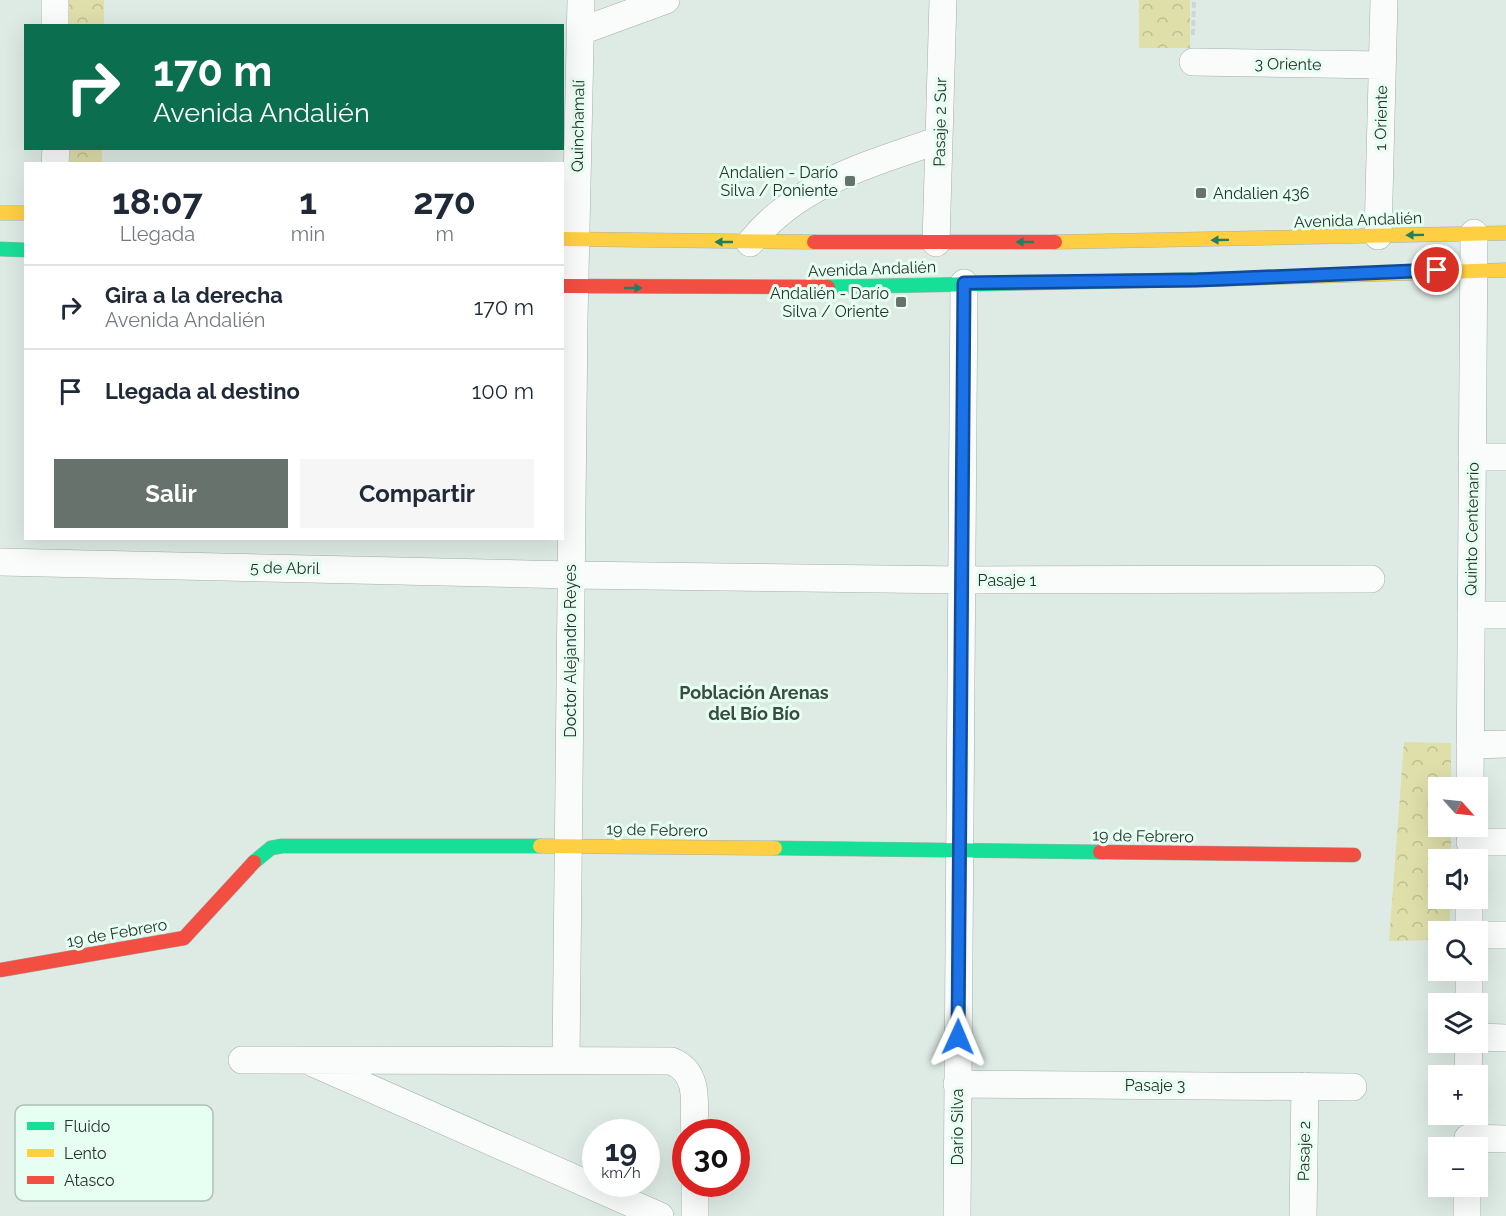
<!DOCTYPE html>
<html lang="es">
<meta charset="utf-8">
<style>
body{margin:0;font-family:Raleway,sans-serif;background:#f6f6f7;color:#1f2937;height:100vh;display:flex;flex-direction:column;font-size:22px;white-space:nowrap}
*{box-sizing:border-box;margin:0}
p{font-size:20px;color:#747a83}
.icon{flex:none;width:33px;height:33px;fill:none;stroke:currentColor;stroke-width:2;stroke-linecap:round;stroke-linejoin:round}
.map{position:relative;flex:1;overflow:hidden}
.sheet{position:absolute;left:24px;top:162px;width:540px;height:378px;display:flex;flex-direction:column;background:#fff;border-radius:0px;box-shadow:0 6px 24px #0002}
.sheet>*{flex:none}
.guide{position:absolute;left:24px;top:24px;width:540px;height:126px;border-radius:0px;box-shadow:0 6px 24px #0002;background:#0b6e4f;color:#fff;overflow:hidden}
.needle{width:39px;rotate:117deg}
.tools{position:absolute;left:1428px;top:777px;display:grid;gap:12px}
.tools a{display:grid;place-items:center;width:60px;height:60px;border-radius:0px;background:#fff;box-shadow:0 6px 24px #0002;font-size:30px}
.speed{position:absolute;left:582px;top:1119px;display:flex;gap:12px;font-size:30px;font-weight:700;text-align:center}
.speed>*{display:grid;place-content:center;width:78px;height:78px;border-radius:50%;background:#fff;box-shadow:0 6px 24px #0002;line-height:1}
.speed small{font-size:15px;font-weight:400}
.speed .limit{border:9px solid #d22;background:#fff;color:#111}
.pin{position:absolute;display:grid;place-items:center;width:51px;height:51px;color:#fff;margin:-26px;border:3px solid #fff;border-radius:50%;box-shadow:0 2px 6px #0007}
.me{position:absolute;width:66px;margin:-33px;rotate:1deg;stroke-linejoin:round;filter:drop-shadow(0 0 4px #0008)}
.turn{display:flex;align-items:center;gap:21px;height:126px;padding:0 30px;font-size:27px}
.turn .icon{width:78px;height:78px;stroke-width:2.5}
.turn b{display:block;font-size:42px;line-height:51px}
.eta{display:flex;justify-content:space-evenly;align-items:center;height:102px;text-align:center}
.eta b{font-size:36px;font-weight:700;line-height:42px}
.primary-button{display:flex;gap:12px;margin-top:auto;padding:12px 30px}
.primary-button a{flex:1;height:69px;border-radius:0px;background:#68726d;color:#fff;font-size:24px;font-weight:700;line-height:69px;text-align:center}
.primary-button a+a{background:#f6f6f7;color:#1f2937}
ul{padding:0;list-style:none}
li{display:flex;align-items:center;gap:18px;height:84px;padding:0 30px;border-top:2px solid #e0e1e3}
li div{flex:1}
li b{display:block;font-size:22px}
li em{font-style:normal}
.map>svg:first-child{display:block}
.park{fill:url(#park-crowns)}
.lines{fill:none;stroke-linecap:round;stroke-linejoin:round}
.street-casing{stroke:#a4afaa;stroke-width:28}
.fast-casing{stroke:#a4afaa;stroke-width:15}
.slow-casing{stroke:#a4afaa;stroke-width:15}
.jam-casing{stroke:#a4afaa;stroke-width:15}
.path{stroke:#d1d5d3;stroke-width:4;stroke-dasharray:6 3;stroke-linecap:butt}
.street{stroke:#fafcfb;stroke-width:27}
.fast{stroke:#16e098;stroke-width:14}
.slow{stroke:#ffcf43;stroke-width:14}
.jam{stroke:#f24e42;stroke-width:14}
.oneway{fill:#20805d}
.route-casing{stroke:#114b97;stroke-width:15}
.route{stroke:#1a73e8;stroke-width:10}
.poi-dot{fill:#68726d;stroke:#e6fff2;stroke-width:2}
.labels{text-anchor:middle;dominant-baseline:central;stroke-width:6;stroke-linejoin:round;paint-order:stroke}
.street-label{font-size:16px;fill:#28312c;stroke:#e6fff2}
.poi-label{font-size:16px;fill:#28312c;stroke:#e6fff2;text-anchor:end}
.neighbourhood-label{font-size:18px;font-weight:bold;fill:#374c42;stroke:#e6fff2}
.key{fill:#e6fff2;stroke:#adc1b7;stroke-width:1.5}
.key-label{font-size:16px;fill:#28312c}
</style>
<div class="map">
<svg width="1506" height="1216" viewBox="0 0 1506 1216">
<defs>
<pattern id="park-crowns" width="20" height="18" patternUnits="userSpaceOnUse" patternTransform="scale(1.5)"><rect width="20" height="18" fill="#dedfa9"/><path d="M2 6a3 3 0 1 1 6 0M12 15a3 3 0 1 1 6 0" fill="none" stroke="#bec092"/></pattern>
</defs>
<rect width="100%" height="100%" fill="#deebe5"/>
<path class="park" d="M69,0H104V25H69Z
M1139,0H1190V48H1139Z
M70,149H102V163H70Z
M1404,742L1451,743V787L1438,788V826L1451,827V859L1438,860V898L1450,899V931L1438,932V940L1389,941Z"/>
<g class="lines">
<g class="street-casing">
<path id="street" d="M55,0V26
M581,31L666,0
M1193,62L1382,65
M55,164L56,148
M1378,236L1384,0
M750,243C798,183 870,164 939,140
M936,243L943,0
M1472,457H1506
M0,562L571,575L962,580L1371,579
M1471,615H1506
M1470,745L1506,744
M1470,788L1474,233
M1470,842H1506
M1469,932V898
M1478,935H1506
M1469,1004V970
M1478,1037L1506,1038
M242,1060L671,1061C701,1072 694,1106 694,1132
M566,1060L574,320L581,0
M315,1064L660,1216
M1468,1076L1469,1042
M957,1084L1353,1087
M1468,1138L1506,1139
M695,1184V1216
M957,1216L964,283
M1303,1216L1305,1086
M1467,1216V1186"/>
</g>
<g class="fast-casing">
<path id="fast" d="M0,249L26,250
M828,287L1223,279
M775,848L1100,852
M254,862L271,848L282,846H540"/>
</g>
<g class="slow-casing">
<path id="slow" d="M0,213H26
M562,239L814,242
M1055,242L1506,233
M1223,279L1506,270
M540,846L775,848"/>
</g>
<g class="jam-casing">
<path id="jam" d="M814,242H1055
M562,286L828,287
M1100,852L1354,855
M0,970L184,938L254,862"/>
</g>
<path class="path" d="M1193,35L1194,0"/>
<use href="#street" class="street"/>
<use href="#fast" class="fast"/>
<use href="#slow" class="slow"/>
<use href="#jam" class="jam"/>
</g>
<defs><path id="oneway-solid" d="M-6-.8H1V-3.2L6.5 0L1 3.2V.8H-6Z" transform="scale(1.5)"/></defs>
<g class="oneway">
<use href="#oneway-solid" transform="translate(1415 235) rotate(179)"/>
<use href="#oneway-solid" transform="translate(1220 240) rotate(179)"/>
<use href="#oneway-solid" transform="translate(724 242) rotate(-180)"/>
<use href="#oneway-solid" transform="translate(1025 242) rotate(180)"/>
<use href="#oneway-solid" transform="translate(633 288)"/>
</g>
<g class="lines">
<g class="route-casing">
<path id="route" d="M958,1037L964,283L1197,280L1437,270"/>
</g>
<use href="#route" class="route"/>
</g>
<g class="poi-dot">
<rect x="844" y="175" width="12" height="12" rx="3"/>
<rect x="1195" y="187" width="12" height="12" rx="3"/>
<rect x="895" y="296" width="12" height="12" rx="3"/>
</g>
<g class="labels">
<g class="street-label">
<text transform="translate(1288 64) rotate(1)">3 Oriente</text>
<text transform="translate(1381 118) rotate(-89)">1 Oriente</text>
<text transform="translate(940 122) rotate(-89)">Pasaje 2 Sur</text>
<text transform="translate(578 126) rotate(-89)">Quinchamalí</text>
<text transform="translate(1358 220) rotate(-2)">Avenida Andalién</text>
<text transform="translate(872 269) rotate(-2)">Avenida Andalién</text>
<text transform="translate(1472 529) rotate(-89)">Quinto Centenario</text>
<text transform="translate(285 568) rotate(1)">5 de Abril</text>
<text x="1007" y="580">Pasaje 1</text>
<text transform="translate(570 651) rotate(-90)">Doctor Alejandro Reyes</text>
<text transform="translate(657 830) rotate(1)">19 de Febrero</text>
<text transform="translate(1143 836) rotate(1)">19 de Febrero</text>
<text transform="translate(117 933) rotate(-10)">19 de Febrero</text>
<text x="1155" y="1085">Pasaje 3</text>
<text transform="translate(957 1127) rotate(-90)">Dario Silva</text>
<text transform="translate(1304 1151) rotate(-89)">Pasaje 2</text>
</g>
<g class="poi-label">
<text x="838" y="172">Andalien - Darío<tspan x="838" dy="18">Silva / Poniente</tspan></text>
<text x="1213" y="193" text-anchor="start">Andalien 436</text>
<text x="889" y="293">Andalién - Darío<tspan x="889" dy="18">Silva / Oriente</tspan></text>
</g>
<g class="neighbourhood-label">
<text x="754" y="692">Población Arenas<tspan x="754" dy="21">del Bío Bío</tspan></text>
</g>
</g>
<rect x="15" y="1105" width="198" height="96" rx="9" class="key"/>
<rect x="27" y="1122" width="27" height="8" fill="#16e098"/>
<rect x="27" y="1149" width="27" height="8" fill="#ffcf43"/>
<rect x="27" y="1176" width="27" height="8" fill="#f24e42"/>
<g class="key-label">
<text x="64" y="1132">Fluido</text>
<text x="64" y="1159">Lento</text>
<text x="64" y="1186">Atasco</text>
</g>
</svg>
<div class="tools">
<a><svg class="needle" viewBox="-14 -14 28 28"><path d="M0-13l5 13h-10z" fill="#e53935"/><path d="M0 13l5-13h-10z" fill="#747a83"/></svg></a>
<a><svg class="icon" aria-label="sound" viewBox="0 0 24 24"><path d="M4 9h4l5-4v14l-5-4H4zM17 9q2 3 0 6"/></svg></a>
<a><svg class="icon" aria-label="search" viewBox="0 0 24 24"><circle cx="10" cy="10" r="6"/><path d="M15 15l6 6"/></svg></a>
<a><svg class="icon" aria-label="layers" viewBox="0 0 24 24"><path d="M12 4l9 5-9 5-9-5zM3 14l9 5 9-5"/></svg></a>
<a>+</a>
<a>−</a>
</div>
<div class="speed"><div>19<small>km/h</small></div><div class="limit">30</div></div>
<div class="pin" style="left:1437px;top:270px;background:#d93025"><svg class="icon" aria-label="arrive" viewBox="0 0 24 24"><path d="M6 21V4h12l-3 4 3 4H6"/></svg></div>
<svg class="me" style="left:958px;top:1037px" viewBox="-20 -20 40 40"><path d="M0-17L14 15 0 8-14 15z" fill="#1a73e8" stroke="#fff" stroke-width="4"/></svg>
<div class="guide">
<div class="turn"><svg class="icon" aria-label="right" viewBox="0 0 24 24"><path d="M7 20v-9h11M14 6l5 5-5 5"/></svg><div><b>170 m</b>Avenida Andalién</div></div>
</div>
<section class="sheet">
<div class="eta">
<div><b>18:07</b><p>Llegada</p></div>
<div><b>1</b><p>min</p></div>
<div><b>270</b><p>m</p></div>
</div>
<ul>
<li><svg class="icon" aria-label="right" viewBox="0 0 24 24"><path d="M7 20v-9h11M14 6l5 5-5 5"/></svg><div><b>Gira a la derecha</b><p>Avenida Andalién</p></div><em>170 m</em></li>
<li><svg class="icon" aria-label="arrive" viewBox="0 0 24 24"><path d="M6 21V4h12l-3 4 3 4H6"/></svg><div><b>Llegada al destino</b></div><em>100 m</em></li>
</ul>
<div class="primary-button"><a>Salir</a><a>Compartir</a></div>
</section>
</div>
